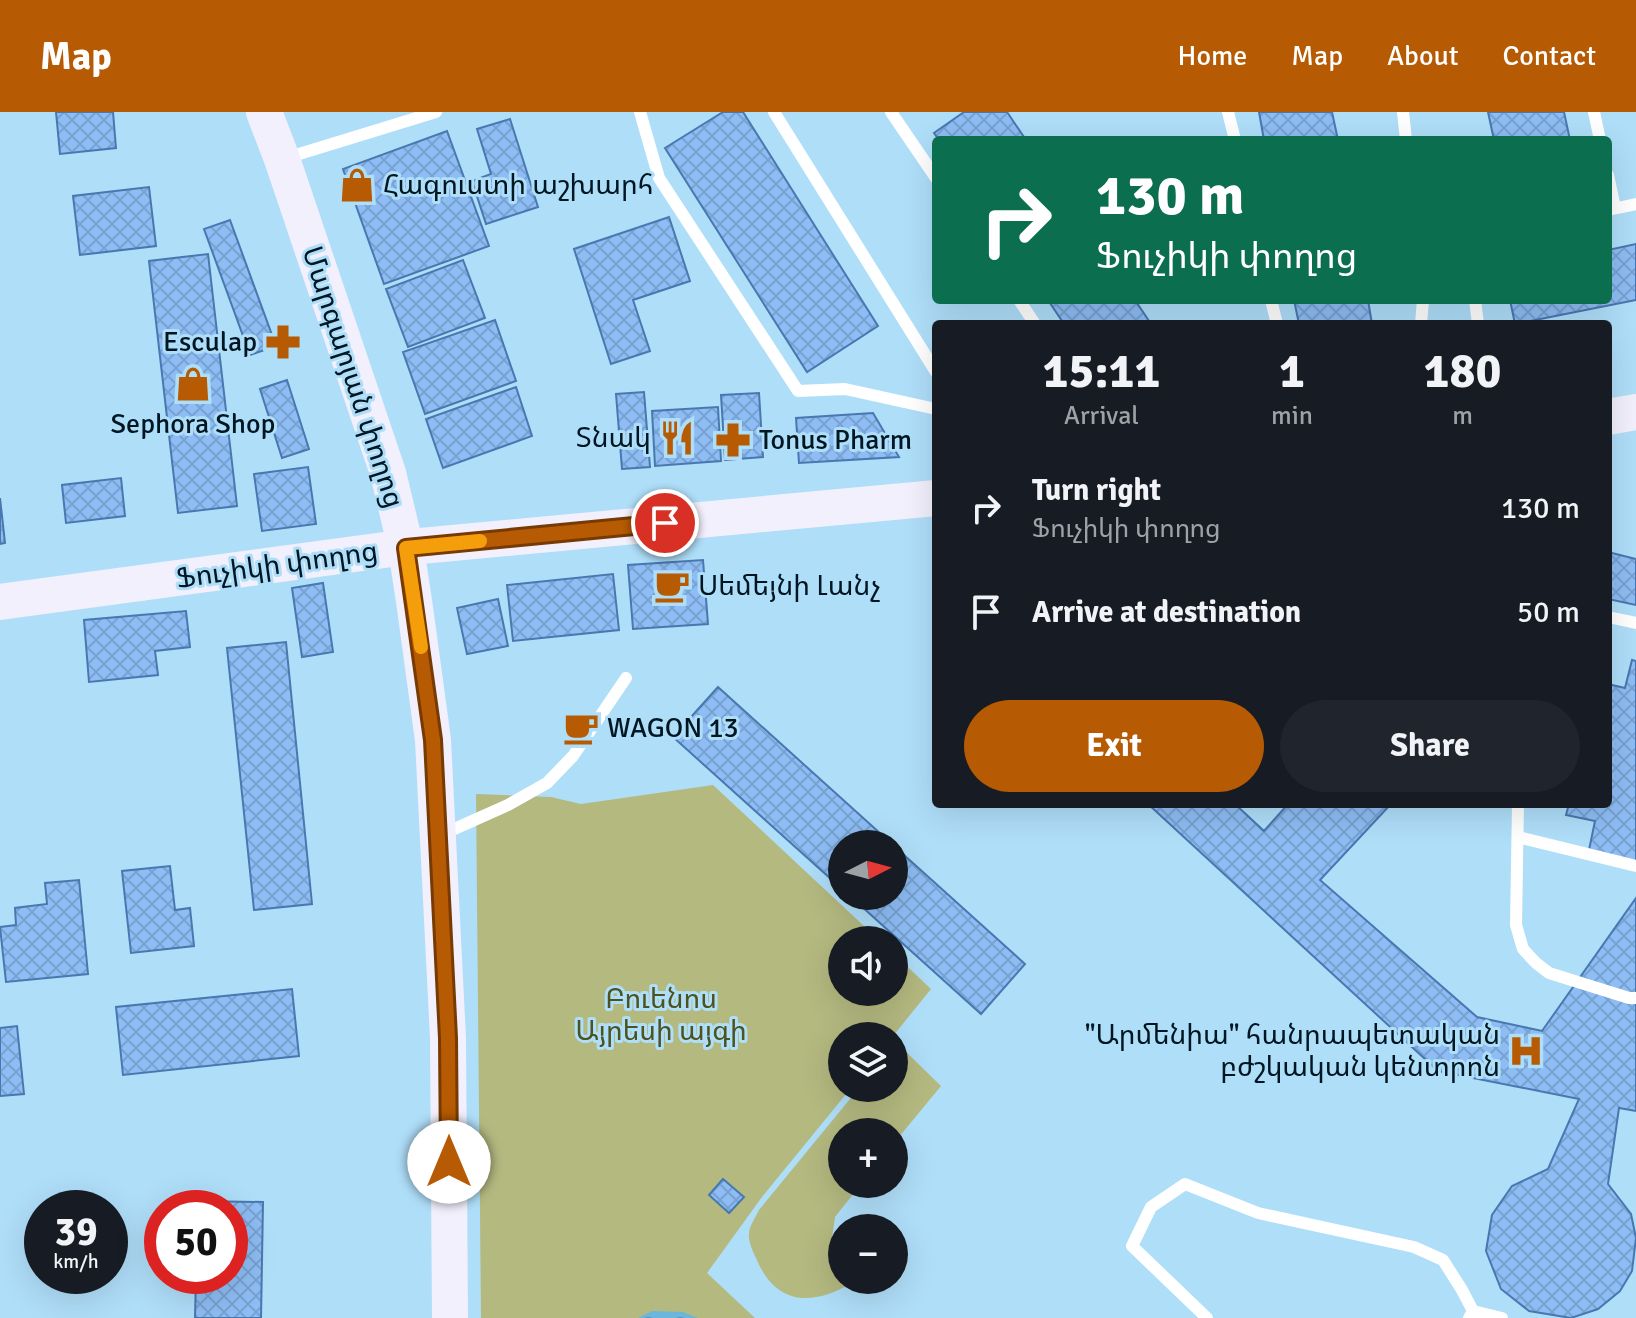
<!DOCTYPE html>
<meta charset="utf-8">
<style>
body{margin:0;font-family:Signika,"Noto Sans Armenian",sans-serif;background:#20242c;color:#f1f3f6;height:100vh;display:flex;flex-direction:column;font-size:30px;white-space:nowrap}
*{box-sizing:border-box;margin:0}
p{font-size:26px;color:#9ea1a6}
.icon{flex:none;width:44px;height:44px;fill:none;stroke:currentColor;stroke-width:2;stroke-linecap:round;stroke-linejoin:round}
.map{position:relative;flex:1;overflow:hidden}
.sheet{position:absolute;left:932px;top:208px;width:680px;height:488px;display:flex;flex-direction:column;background:#171b24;border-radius:8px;box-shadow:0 8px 32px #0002}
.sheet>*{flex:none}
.banner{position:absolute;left:932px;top:24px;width:680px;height:168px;border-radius:8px;box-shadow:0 8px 32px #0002;background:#0b6e4f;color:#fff;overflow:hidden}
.needle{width:52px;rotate:84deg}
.fabs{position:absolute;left:828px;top:718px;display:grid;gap:16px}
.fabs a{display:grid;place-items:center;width:80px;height:80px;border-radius:50%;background:#171b24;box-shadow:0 8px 32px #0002;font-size:40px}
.speed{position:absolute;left:24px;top:1078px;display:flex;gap:16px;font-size:40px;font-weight:700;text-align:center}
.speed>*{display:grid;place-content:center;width:104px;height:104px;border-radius:50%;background:#171b24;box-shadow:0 8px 32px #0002;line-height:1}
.speed small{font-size:20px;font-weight:400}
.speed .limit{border:12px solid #d22;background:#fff;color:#111}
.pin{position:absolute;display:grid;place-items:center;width:68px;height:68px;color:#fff;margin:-34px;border:4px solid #fff;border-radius:50%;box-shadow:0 2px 8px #0007}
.me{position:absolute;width:88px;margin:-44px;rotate:0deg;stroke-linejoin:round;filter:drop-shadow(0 0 6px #0008)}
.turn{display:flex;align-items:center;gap:28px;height:168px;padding:0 32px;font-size:36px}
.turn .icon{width:104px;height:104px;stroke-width:2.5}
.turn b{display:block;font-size:56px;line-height:68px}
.eta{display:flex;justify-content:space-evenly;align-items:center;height:136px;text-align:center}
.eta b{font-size:48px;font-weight:800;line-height:56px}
.primary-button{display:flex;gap:16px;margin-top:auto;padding:16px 32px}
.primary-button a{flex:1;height:92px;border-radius:48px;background:#b65a03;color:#fff;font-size:32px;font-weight:800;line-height:92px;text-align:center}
.primary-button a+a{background:#20242c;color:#f1f3f6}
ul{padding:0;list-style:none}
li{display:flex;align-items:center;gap:24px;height:104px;padding:0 32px}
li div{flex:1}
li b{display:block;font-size:30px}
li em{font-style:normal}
header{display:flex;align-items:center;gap:48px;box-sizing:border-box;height:112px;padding:0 40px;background:#b65a03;color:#fff}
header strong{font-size:38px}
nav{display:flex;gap:44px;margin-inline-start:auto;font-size:28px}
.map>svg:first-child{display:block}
.green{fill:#b4b980}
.water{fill:url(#water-waves)}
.building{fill:url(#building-cross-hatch);stroke:#4878b0;stroke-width:2}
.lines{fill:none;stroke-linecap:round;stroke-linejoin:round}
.lane{stroke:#fff;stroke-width:12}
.secondary{stroke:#f2f0fc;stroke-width:36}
.route-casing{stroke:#763a02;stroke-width:20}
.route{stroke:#b65a03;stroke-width:14}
.slow{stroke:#f59e0b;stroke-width:14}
.labels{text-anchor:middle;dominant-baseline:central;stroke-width:6;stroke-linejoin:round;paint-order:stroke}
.poi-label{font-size:28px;fill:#001622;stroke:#afdef9;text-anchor:start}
.street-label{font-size:28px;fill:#001622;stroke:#afdef9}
.park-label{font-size:28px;fill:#4e521d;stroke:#afdef9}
</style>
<header>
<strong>Map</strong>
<nav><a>Home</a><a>Map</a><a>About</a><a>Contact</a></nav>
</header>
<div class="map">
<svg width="1636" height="1206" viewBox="0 0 1636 1206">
<defs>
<pattern id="water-waves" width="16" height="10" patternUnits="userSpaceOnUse" patternTransform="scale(2)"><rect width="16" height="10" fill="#6bb6dd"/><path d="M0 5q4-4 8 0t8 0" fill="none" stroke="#5693b3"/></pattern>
<pattern id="building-cross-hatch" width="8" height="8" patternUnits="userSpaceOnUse" patternTransform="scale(2)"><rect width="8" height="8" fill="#8dbdf4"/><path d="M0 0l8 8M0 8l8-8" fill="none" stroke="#78a2d1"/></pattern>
</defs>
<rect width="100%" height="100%" fill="#afdef9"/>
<path class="green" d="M713,673L879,828H842V880H894V842L931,877L893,924H842V976H851L762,1085L707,1161L755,1206H481L476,682L551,685L581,692Z
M897,931L941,974L894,1031V1020H842V1072H861L835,1105L832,1126L833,1143L842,1162V1168H847L850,1172C810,1195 775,1192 756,1146C753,1140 748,1129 749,1122C749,1114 756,1105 759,1098L859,976H894V934Z"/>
<path class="water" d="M652,1199L683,1200L698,1206H638Z"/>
<path class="building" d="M56,0H113L116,36L60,42Z
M723,0H743L878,214L807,260L665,36Z
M964,0H1007L1026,28H939L934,21Z
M1259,0H1332L1338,28H1264Z
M1488,0H1564L1570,28H1494Z
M510,7L538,95L486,112L472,69L491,62L477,17Z
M447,19L489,134L384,172L343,57Z
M149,75L156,134L80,143L73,84Z
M669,105L690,169L633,188L650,239L611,252L574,137Z
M230,108L276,234L250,243L204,117Z
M1636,132V188L1515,212L1510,188H1608V138Z
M208,142L237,394L178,401L149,149Z
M463,148L485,206L408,235L386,177Z
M1048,188H1135L1151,212H1064Z
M1294,188H1368L1372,212H1299Z
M495,208L516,269L425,302L403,240Z
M287,268L309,337L282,346L260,277Z
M516,275L532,324L443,356L426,307Z
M644,280L650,355L622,357L616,282Z
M759,281L763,345L725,348L721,283Z
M718,295L721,349L655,354L652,299Z
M873,301L899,345L799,351L796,306Z
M308,355L316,412L262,419L254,362Z
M121,366L125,404L66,411L62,373Z
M0,386L5,431L0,432Z
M1608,440L1636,447V493L1608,487Z
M703,448L708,512L633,517L628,453Z
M613,462L619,518L513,529L507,473Z
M323,471L333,540L302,545L292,476Z
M498,487L508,534L467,542L457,496Z
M186,499L190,535L155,539L158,563L89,570L84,508Z
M286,530L312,792L254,798L227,536Z
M1632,548L1636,549V749L1589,738L1595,709L1566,703L1569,692H1608V572L1625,576Z
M718,575L892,732H842V777L673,625Z
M1148,692H1235L1264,719L1288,692H1391L1320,768L1477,905L1542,919L1636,786V999L1619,996L1608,1072L1631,1102L1636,1126L1632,1159L1620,1179L1598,1197L1571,1206L1529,1199L1501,1177L1486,1139L1492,1103L1512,1074L1548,1057L1579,987L1438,959Z
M894,734L1025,852L981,902L850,784H894Z
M170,754L175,798L190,796L194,834L131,841L122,759Z
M79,768L88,862L6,870L0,815L16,813L15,796L47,792L45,771Z
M292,877L299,944L123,963L116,895Z
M17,914L24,982L0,984V916Z
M723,1067L744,1085L729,1101L709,1083Z
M197,1089L263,1090L261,1206H195L196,1164H230V1096H196Z"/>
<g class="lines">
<path class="lane" d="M640,0L659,66L798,279L845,277L936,297
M774,0L936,260
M891,0L936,66
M1228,0L1235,28
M1403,0L1406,28
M1594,0L1600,28
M286,46L436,0
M1608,63L1615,96
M1608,98L1636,92
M1019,188L1035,212
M1271,188L1277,212
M1475,188L1478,212
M1421,212L1423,188
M1608,505L1636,511
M1518,692L1516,813L1523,837L1536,851L1549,861L1629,886H1636
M443,722L508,693L547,671L573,644L626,566
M1518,725L1636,754
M1207,1206L1132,1134L1151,1095L1185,1072L1258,1101L1414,1135L1443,1148L1462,1178L1473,1199
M1469,1206L1473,1199L1502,1206"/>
<path class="secondary" d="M264,0L282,47L388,361L406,436L415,496L433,628L448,926L450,1206
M1608,305L1636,300
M0,490L399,436L936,386"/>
</g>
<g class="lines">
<g class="route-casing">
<path id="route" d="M449,1050L448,926L433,628L406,436L665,411"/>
</g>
<use href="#route" class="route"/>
<path class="slow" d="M421,535L406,436L480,429"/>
</g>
<defs>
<g id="shop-bare" transform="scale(2.76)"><path d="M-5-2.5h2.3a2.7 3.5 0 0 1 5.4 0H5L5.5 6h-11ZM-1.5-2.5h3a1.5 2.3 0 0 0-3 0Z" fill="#b65a03" stroke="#afdef9" stroke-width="2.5" paint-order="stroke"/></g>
<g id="pharmacy-bare" transform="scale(2.76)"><path d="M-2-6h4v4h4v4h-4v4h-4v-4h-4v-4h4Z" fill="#b65a03" stroke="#afdef9" stroke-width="2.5" paint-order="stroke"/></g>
<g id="restaurant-bare" transform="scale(2.76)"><path d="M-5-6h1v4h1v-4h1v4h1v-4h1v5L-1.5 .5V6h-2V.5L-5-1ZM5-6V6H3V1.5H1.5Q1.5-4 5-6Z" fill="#b65a03" stroke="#afdef9" stroke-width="2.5" paint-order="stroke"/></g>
<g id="cafe-bare" transform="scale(2.76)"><path d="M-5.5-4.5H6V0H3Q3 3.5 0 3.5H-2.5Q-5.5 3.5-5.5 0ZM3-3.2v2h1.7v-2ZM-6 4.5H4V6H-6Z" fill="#b65a03" stroke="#afdef9" stroke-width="2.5" paint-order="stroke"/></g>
<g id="hospital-bare" transform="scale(2.76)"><path d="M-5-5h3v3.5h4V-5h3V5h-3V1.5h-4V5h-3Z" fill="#b65a03" stroke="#afdef9" stroke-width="2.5" paint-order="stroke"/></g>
</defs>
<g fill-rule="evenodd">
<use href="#shop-bare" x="357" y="73"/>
<use href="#pharmacy-bare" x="283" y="230"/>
<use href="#shop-bare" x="193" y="272"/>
<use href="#restaurant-bare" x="677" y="326"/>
<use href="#pharmacy-bare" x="733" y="328"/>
<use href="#cafe-bare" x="672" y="474"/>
<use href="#cafe-bare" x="581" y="616"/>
<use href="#hospital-bare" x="1526" y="939"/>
</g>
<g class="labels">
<g class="poi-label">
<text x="383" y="73">Հագուստի աշխարհ</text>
<text x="257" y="230" text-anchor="end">Esculap</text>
<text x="193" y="312" text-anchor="middle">Sephora Shop</text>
<text x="651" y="326" text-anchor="end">Տնակ</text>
<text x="759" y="328">Tonus Pharm</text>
<text x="698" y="474">Սեմեյնի Լանչ</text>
<text x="607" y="616">WAGON 13</text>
<text x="1500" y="923" text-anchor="end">"Արմենիա" հանրապետական<tspan x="1500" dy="32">բժշկական կենտրոն</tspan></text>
</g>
<g class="street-label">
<text transform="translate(353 265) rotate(72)">Մարգարյան փողոց</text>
<text transform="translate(277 453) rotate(-8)">Ֆուչիկի փողոց</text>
</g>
<g class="park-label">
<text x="661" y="887">Բուենոս<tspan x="661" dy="32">Այրեսի այգի</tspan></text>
</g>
</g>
</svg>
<div class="fabs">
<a><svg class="needle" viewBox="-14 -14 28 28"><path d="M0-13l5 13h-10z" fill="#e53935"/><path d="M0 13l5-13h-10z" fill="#9ea1a6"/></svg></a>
<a><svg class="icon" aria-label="sound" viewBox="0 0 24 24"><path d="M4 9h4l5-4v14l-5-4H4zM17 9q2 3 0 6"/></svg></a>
<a><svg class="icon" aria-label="layers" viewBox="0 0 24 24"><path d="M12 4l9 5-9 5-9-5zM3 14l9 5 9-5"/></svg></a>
<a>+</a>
<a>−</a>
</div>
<div class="speed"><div>39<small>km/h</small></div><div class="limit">50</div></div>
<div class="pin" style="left:665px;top:411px;background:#d93025"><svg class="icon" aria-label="arrive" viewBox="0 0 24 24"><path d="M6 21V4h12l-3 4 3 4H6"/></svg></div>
<svg class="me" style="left:449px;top:1050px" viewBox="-20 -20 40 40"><circle r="19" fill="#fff"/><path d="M0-13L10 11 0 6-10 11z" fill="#b65a03"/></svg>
<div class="banner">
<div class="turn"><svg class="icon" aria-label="right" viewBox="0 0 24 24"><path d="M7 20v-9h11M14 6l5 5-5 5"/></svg><div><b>130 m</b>Ֆուչիկի փողոց</div></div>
</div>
<section class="sheet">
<div class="eta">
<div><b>15:11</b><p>Arrival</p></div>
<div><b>1</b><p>min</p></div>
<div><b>180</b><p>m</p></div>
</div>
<ul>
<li><svg class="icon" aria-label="right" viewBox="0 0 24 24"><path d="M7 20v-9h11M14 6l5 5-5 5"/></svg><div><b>Turn right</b><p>Ֆուչիկի փողոց</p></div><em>130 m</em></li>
<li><svg class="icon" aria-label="arrive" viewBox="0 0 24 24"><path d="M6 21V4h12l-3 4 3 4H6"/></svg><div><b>Arrive at destination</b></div><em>50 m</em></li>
</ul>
<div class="primary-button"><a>Exit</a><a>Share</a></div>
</section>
</div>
